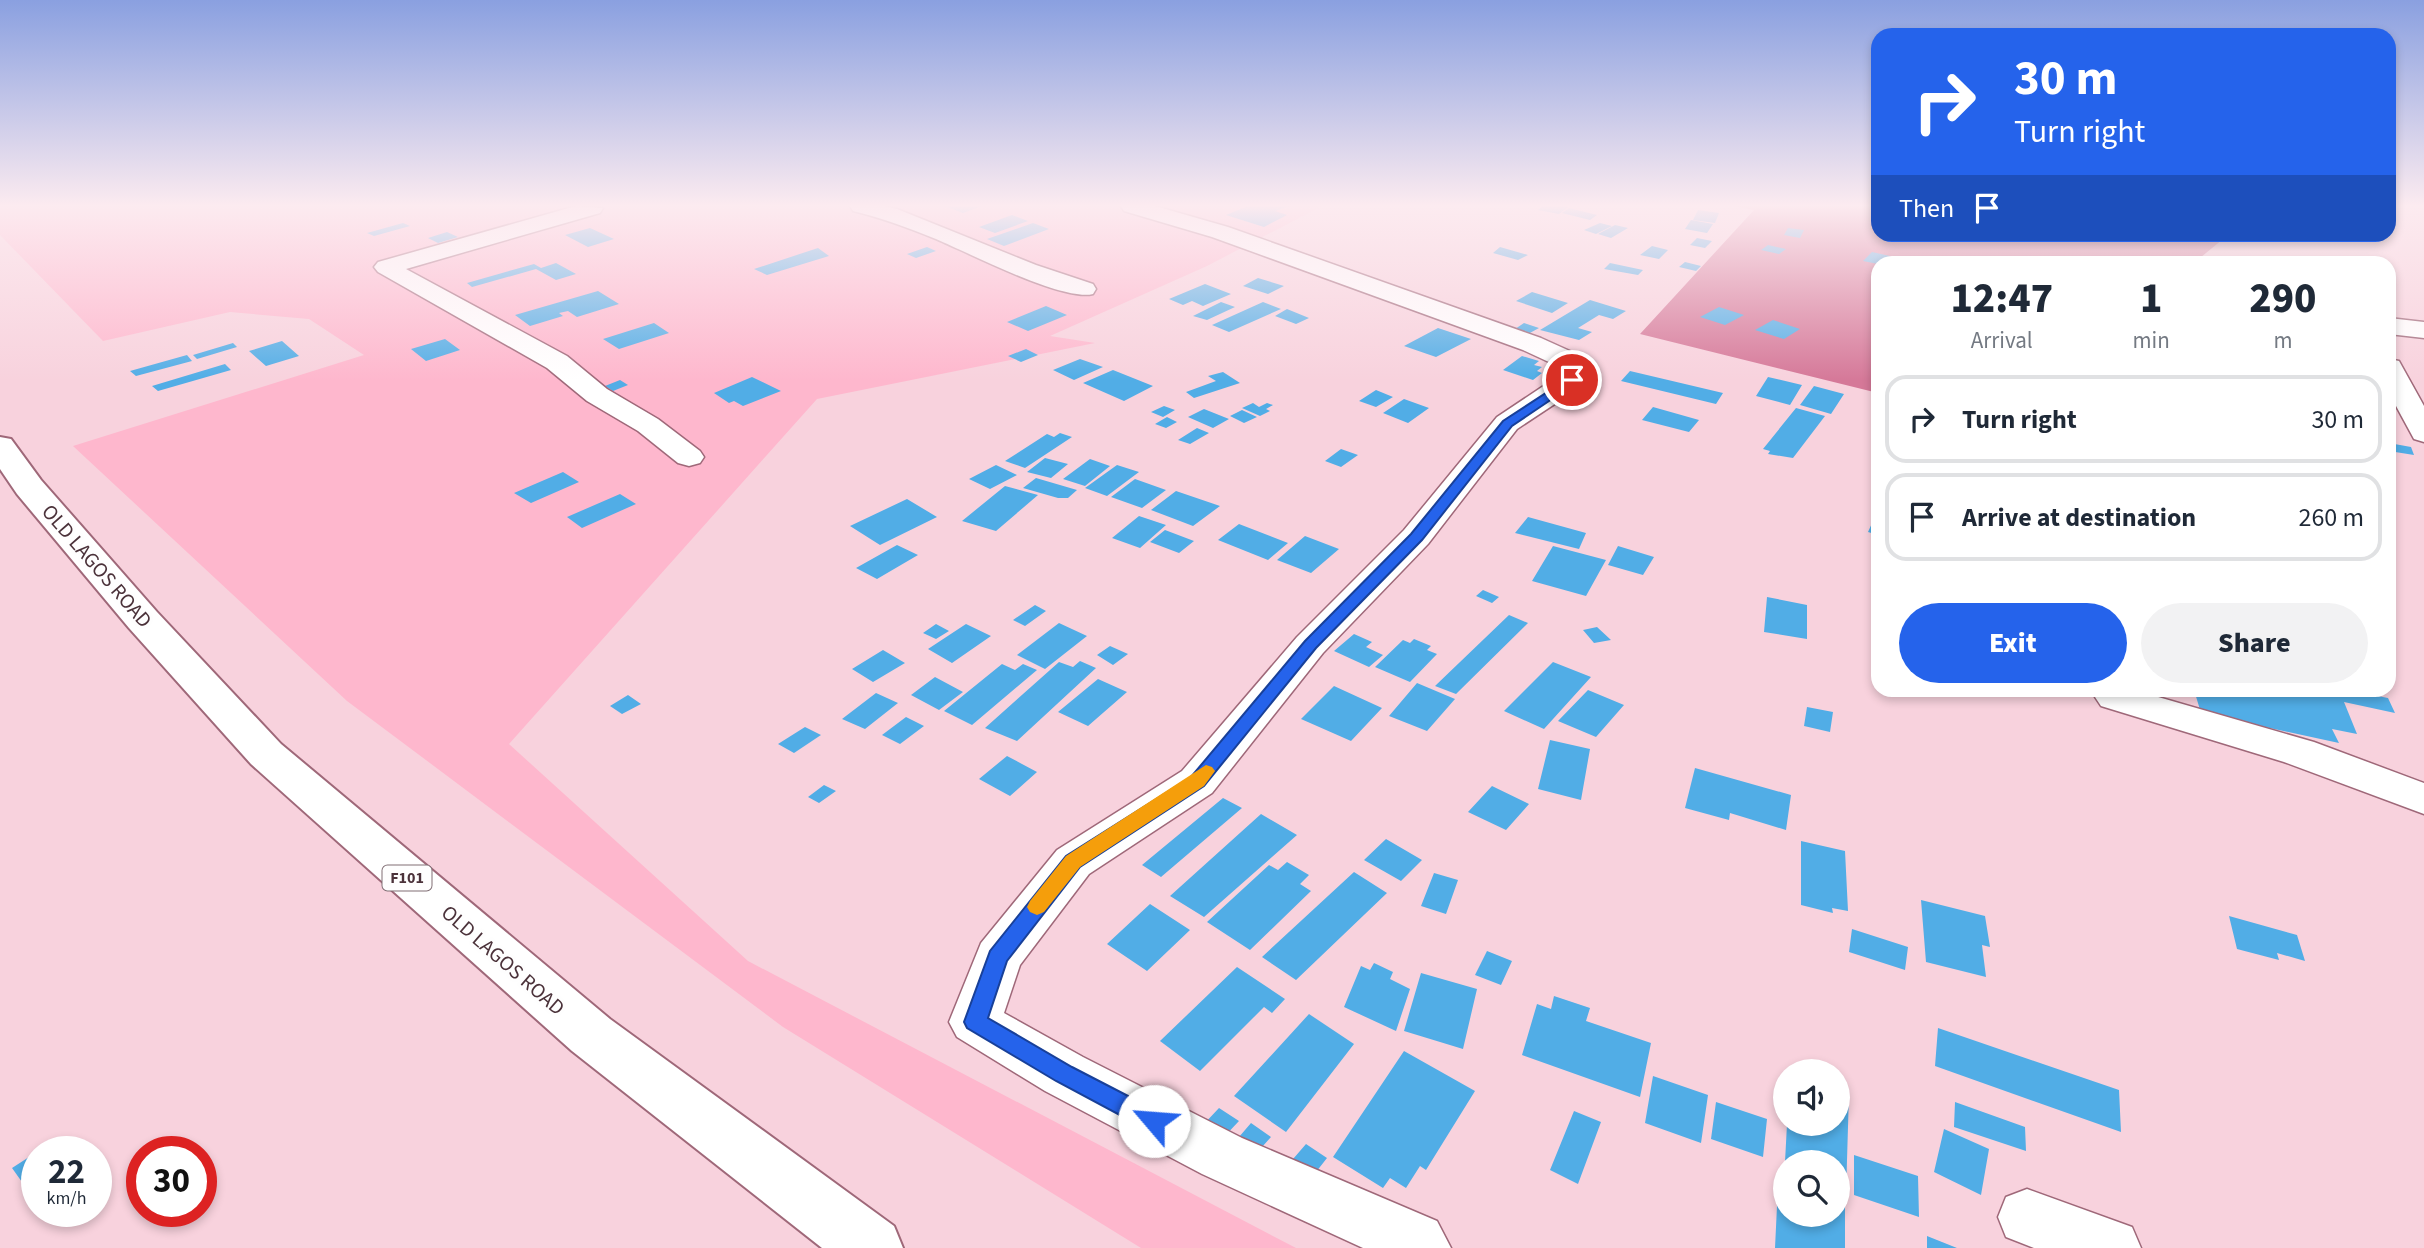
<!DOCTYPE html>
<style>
body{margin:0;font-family:"Source Sans 3",sans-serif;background:#f2f2f3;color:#1f2937;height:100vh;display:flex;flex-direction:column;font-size:26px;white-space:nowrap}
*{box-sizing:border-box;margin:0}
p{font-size:23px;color:#747a83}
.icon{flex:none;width:38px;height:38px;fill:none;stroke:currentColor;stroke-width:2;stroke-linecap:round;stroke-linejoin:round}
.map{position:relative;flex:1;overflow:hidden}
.sheet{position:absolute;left:1871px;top:256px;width:525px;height:441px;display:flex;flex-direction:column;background:#fff;border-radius:21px;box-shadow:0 4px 10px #0003}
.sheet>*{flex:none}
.banner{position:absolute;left:1871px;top:28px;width:525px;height:214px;border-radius:21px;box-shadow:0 4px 10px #0003;background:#2563eb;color:#fff;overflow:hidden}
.buttons{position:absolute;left:1773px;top:1059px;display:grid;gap:14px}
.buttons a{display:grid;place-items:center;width:77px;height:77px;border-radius:50%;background:#fff;box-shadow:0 4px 10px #0003;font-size:35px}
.speed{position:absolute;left:21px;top:1136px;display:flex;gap:14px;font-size:35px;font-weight:700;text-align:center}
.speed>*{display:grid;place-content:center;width:91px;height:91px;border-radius:50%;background:#fff;box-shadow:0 4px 10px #0003;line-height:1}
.speed small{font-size:18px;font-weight:400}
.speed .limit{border:10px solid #d22;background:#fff;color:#111}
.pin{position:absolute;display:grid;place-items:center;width:60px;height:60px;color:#fff;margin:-30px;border:4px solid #fff;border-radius:50%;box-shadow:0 2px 7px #0007}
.me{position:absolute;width:77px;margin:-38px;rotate:297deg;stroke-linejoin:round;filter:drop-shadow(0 0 5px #0008)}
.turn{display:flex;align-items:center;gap:24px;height:147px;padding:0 28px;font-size:32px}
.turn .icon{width:91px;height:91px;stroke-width:2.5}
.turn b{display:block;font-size:49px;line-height:60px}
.then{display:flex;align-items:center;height:66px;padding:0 28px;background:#0003;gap:14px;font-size:26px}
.eta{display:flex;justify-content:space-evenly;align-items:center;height:119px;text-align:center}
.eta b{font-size:42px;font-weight:800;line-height:49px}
.action{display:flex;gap:14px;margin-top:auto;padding:14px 28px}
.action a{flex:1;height:80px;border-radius:42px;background:#2563eb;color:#fff;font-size:28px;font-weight:800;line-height:80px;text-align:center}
.action a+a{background:#f2f2f3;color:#1f2937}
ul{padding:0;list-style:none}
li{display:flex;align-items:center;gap:21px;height:88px;margin:0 14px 10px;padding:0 14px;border:4px solid #e0e1e3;border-radius:21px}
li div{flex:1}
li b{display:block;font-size:26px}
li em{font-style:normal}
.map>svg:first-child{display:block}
.green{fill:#feb7cd}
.forest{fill:#d57898}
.building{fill:#51ade6}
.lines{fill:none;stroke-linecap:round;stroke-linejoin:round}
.minor-casing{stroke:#9f6879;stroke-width:3}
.primary-casing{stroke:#9f6879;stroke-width:4}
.minor{fill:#fff;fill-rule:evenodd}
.primary{fill:#fff;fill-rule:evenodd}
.route{fill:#2563eb;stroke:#184099;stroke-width:2}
.slow{fill:#f59e0b}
.labels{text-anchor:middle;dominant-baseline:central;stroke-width:7;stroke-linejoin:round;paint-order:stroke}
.shield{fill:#fefefe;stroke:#816f75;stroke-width:2}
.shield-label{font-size:16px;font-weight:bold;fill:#4b323a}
.near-street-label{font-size:21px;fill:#4b323a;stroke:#fefefe}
</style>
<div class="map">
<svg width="2424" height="1248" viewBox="0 0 2424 1248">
<rect width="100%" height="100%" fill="#f8d2dd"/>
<path class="green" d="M0,206H1322L1207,266L1050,336L1095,343L817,399L509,744L748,961L1296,1248H1141L783,1027L347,701L73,446L364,355L309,319L230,312L103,341L0,235Z"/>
<path class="forest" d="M1734,206H1878V234L2228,235L2195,262H1878V393L1640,334L1754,210Z"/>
<path class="building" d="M945,206H982L963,213Z
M1248,206H1289L1275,211L1287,215L1264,227L1226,215Z
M1543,206H1563L1568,207L1559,214L1538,210Z
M1569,208L1597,215L1590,220L1562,213Z
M1698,210L1719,213L1715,223L1693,220Z
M1012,215L1028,221L995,233L979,227Z
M1691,220L1713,224L1707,233L1685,229Z
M403,223L410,226L374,236L367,233Z
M1033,223L1049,229L1004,246L987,239Z
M1600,223L1612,226L1596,234L1584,230Z
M1615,225L1628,228L1611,238L1598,234Z
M590,228L614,239L588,247L565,235Z
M1788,228L1804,230L1800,238L1784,235Z
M447,232L458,237L438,243L428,238Z
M1697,238L1712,241L1705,248L1690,245Z
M1768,245L1786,249L1779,254L1761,250Z
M1652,246L1668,250L1659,259L1640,255Z
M927,247L936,251L916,258L907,254Z
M1500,247L1528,255L1518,260L1493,253Z
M818,248L829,256L767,275L754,269Z
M1872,252L1890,256L1885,262L1878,264L1863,261Z
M1685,262L1701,266L1696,271L1679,267Z
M556,263L576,274L556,280L536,269L472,287L467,283L534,264L541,268Z
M1610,263L1643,270L1638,275L1604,269Z
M1258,278L1284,286L1268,294L1243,286Z
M1205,284L1231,294L1203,306L1192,301L1183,305L1169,299Z
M598,291L619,304L577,317L568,311L559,313L563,316L530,326L515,315Z
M1532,292L1568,303L1552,313L1516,301Z
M1590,300L1626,311L1613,319L1599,315L1578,328L1592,332L1579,340L1540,330Z
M1221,302L1235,307L1207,320L1193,316Z
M1263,302L1281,309L1229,332L1212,325Z
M1046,306L1067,315L1028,331L1007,322Z
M1719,307L1744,315L1725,325L1700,317Z
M1287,309L1309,318L1296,324L1275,316Z
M1773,320L1800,329L1784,339L1755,330Z
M654,323L669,333L619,349L603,339Z
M1524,323L1539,328L1528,334L1515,329Z
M1438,328L1471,339L1436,357L1404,346Z
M445,339L460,350L426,361L411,349Z
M282,341L299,356L266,366L249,351Z
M233,343L237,347L197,359L193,355Z
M1026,349L1038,355L1021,362L1008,356Z
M187,355L192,361L136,376L130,371Z
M1522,356L1539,361L1534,365L1542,367L1537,371L1542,373L1533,380L1503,370Z
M1080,359L1103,367L1074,380L1053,370Z
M225,364L231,370L158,391L152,386Z
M1113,370L1153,386L1124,401L1083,383Z
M1630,371L1723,393L1716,404L1621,381Z
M1223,372L1240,383L1194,398L1186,392L1216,381L1208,376Z
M752,377L781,391L743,406L734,401L729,403L714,393Z
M1768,377L1802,385L1790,405L1756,396Z
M620,380L628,385L613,391L605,386Z
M1814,386L1844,394L1831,414L1800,405Z
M1376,390L1393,397L1376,407L1359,401Z
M1404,399L1429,408L1408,423L1383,413Z
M1253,403L1259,407L1267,403L1273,405L1266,409L1270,411L1260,416L1242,408Z
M1164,406L1175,410L1163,417L1151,412Z
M1653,407L1699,420L1689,432L1642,420Z
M1796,408L1825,416L1793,458L1768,454L1770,451L1763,449Z
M1204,409L1229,419L1213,428L1188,417Z
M1242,410L1257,417L1244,423L1230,416Z
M1167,417L1177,422L1166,428L1155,424Z
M1197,428L1209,433L1190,444L1178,440Z
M1060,433L1072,437L1025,468L1005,461L1047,434L1054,437Z
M2389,443L2411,447L2414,455L2389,451Z
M1341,449L1358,455L1341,467L1325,461Z
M1045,458L1068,464L1051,478L1027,472Z
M1090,459L1110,466L1085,486L1063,479Z
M996,465L1017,475L990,489L969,479Z
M1117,465L1139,472L1107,496L1085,488Z
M563,472L579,482L531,503L514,493Z
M1036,478L1077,490L1068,498H1058L1023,488Z
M1135,479L1166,490L1142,508L1111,497Z
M1005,486L1038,495L996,531L962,521Z
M1176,491L1220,506L1193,526L1151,510Z
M620,494L636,504L582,528L567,517Z
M907,499L937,517L880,545L850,526Z
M1878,510V535L1868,532Z
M1139,516L1166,525L1140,548L1112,538Z
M1528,517L1586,533L1579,549L1515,533Z
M1239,524L1288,543L1268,560L1218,540Z
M1165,530L1194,541L1179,553L1150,542Z
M1305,536L1339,549L1311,573L1277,560Z
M897,545L918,555L877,579L856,568Z
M1553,546L1606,560L1586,596L1532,581Z
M1618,546L1654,557L1643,575L1608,565Z
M1483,590L1499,597L1492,603L1476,596Z
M1767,597L1807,605V639L1764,632Z
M1035,605L1046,611L1025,626L1013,620Z
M1509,615L1528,623L1456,694L1435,686Z
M1059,623L1087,636L1045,669L1017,655Z
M936,624L949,631L936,639L923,633Z
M966,624L991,636L952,663L928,649Z
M1597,627L1611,640L1594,643L1583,630Z
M1354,634L1372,642L1366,647L1383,655L1369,667L1334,651Z
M1414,639L1431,646L1427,650L1437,654L1410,682L1375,667L1403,640L1410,643Z
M1110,646L1128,654L1113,665L1097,655Z
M883,650L905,663L873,682L852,669Z
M1080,661L1096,668L1017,741L985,728L1059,662L1073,667Z
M1553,662L1591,677L1544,729L1504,711Z
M1002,664L1015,670L1023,664L1037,670L972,725L944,711Z
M935,677L963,692L939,710L911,695Z
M1098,679L1127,692L1088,726L1058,712Z
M1417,683L1455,699L1427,731L1389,716Z
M1334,686L1382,708L1351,741L1301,719Z
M1588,690L1624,705L1596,737L1558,721Z
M2194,690H2347L2388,698L2395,713L2344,702L2357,734L2332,729L2339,743L2201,713Z
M876,693L898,703L865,729L842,719Z
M628,695L641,704L622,714L610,706Z
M1807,707L1833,712L1830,732L1804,726Z
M906,717L924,726L900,744L882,735Z
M805,727L821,735L794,753L778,744Z
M1550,740L1590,749L1581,800L1538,789Z
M1007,756L1037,772L1010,796L979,779Z
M1695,768L1791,795L1786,830L1730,813L1729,820L1685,808Z
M824,785L836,791L819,803L808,797Z
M1492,786L1529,804L1506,830L1468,812Z
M1223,798L1242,808L1161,877L1142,865Z
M1261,814L1297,835L1204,917L1170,896Z
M1386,839L1422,860L1401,881L1364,860Z
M1801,841L1845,851L1848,911L1832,908L1833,913L1801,905Z
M1287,862L1309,875L1300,884L1311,891L1250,950L1207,922L1269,865L1278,870Z
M1354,872L1387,893L1296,980L1262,957Z
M1434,873L1458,880L1446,914L1421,906Z
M1921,900L1985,916L1990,947L1982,945L1986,977L1926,962Z
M1150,904L1190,930L1147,971L1107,944Z
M2229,916L2297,935L2305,961L2277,953L2279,960L2237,949Z
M1852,929L1908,947L1905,970L1849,952Z
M1487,951L1512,961L1501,985L1475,975Z
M1374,963L1393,972L1390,979L1410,989L1396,1031L1344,1007L1361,966L1370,970Z
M1237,967L1285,999L1272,1013L1264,1007L1200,1071L1160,1041Z
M1421,973L1477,989L1463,1049L1404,1031Z
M1554,996L1590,1008L1586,1021L1651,1043L1640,1097L1522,1055L1537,1004L1551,1009Z
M1309,1014L1354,1044L1286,1132L1234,1096Z
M1938,1028L2119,1090L2121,1132L1935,1066Z
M1404,1051L1475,1091L1426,1170L1420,1166L1406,1188L1390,1178L1383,1188L1333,1157Z
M1653,1076L1708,1095L1701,1143L1645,1123Z
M1838,1089L1849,1093L1846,1194L1838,1191V1162H1785L1787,1124H1838Z
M1716,1102L1767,1119L1763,1157L1711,1139Z
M1955,1102L2025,1127L2026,1151L1954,1127Z
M1219,1108L1239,1121L1222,1139L1203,1125Z
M1574,1111L1601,1122L1578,1184L1550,1170Z
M1251,1123L1271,1137L1253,1157L1233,1144Z
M1944,1129L1989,1149L1981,1195L1934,1172Z
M57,1139L66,1152H37V1192L32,1196L12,1168Z
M1306,1144L1327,1158L1309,1181L1287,1166Z
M1854,1155L1918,1176L1919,1217L1854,1195Z
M1778,1185L1785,1187V1214H1838V1204L1845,1206V1248H1775Z
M1927,1236L1957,1248H1927Z"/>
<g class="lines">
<g class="minor-casing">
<path id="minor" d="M576,206L603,208L600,213L406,269L567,356L607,389L658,419L700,451L704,457L700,463L689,466L678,463L638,431L587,401L547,368L378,272L374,267L378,262Z
M850,206H885L897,209L1036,265L1093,284L1096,289L1093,294C1063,302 967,252 936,239C909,228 882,218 853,211Z
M1121,206H1155L1228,227L1541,338L1572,352L1586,380L1582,386L1517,429L1428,544L1323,653L1212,793L1089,874L1020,965L1004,1013L1083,1057L1242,1138L1437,1221L1451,1248H1363L1202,1174L1045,1091L957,1037L949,1022L981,943L1057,850L1182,771L1297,637L1404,530L1497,417L1557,377L1551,363L1523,350L1212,237L1124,211Z
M2389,318L2424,322V338L2389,334Z
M2389,359L2399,361L2424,406V442L2414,439L2389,393Z
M2095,690H2134L2314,742L2424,783V814L2284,762L2101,706L2095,697Z
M2027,1189L2132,1227L2141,1248H2034L2006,1237L1998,1217L2006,1197Z"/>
</g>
<g class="primary-casing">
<path id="primary" d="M0,437L11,439L41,480L157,612L281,744L610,1019L894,1226L903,1248H822L572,1051L251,764L129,628L17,494L0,469Z"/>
</g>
<use href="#minor" class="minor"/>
<use href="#primary" class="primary"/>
</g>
<linearGradient id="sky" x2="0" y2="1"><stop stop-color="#8aa0e0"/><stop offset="0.54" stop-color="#fcebf0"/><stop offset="1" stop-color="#fcebf0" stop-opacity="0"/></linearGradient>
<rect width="2424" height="381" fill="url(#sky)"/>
<path class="route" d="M1572,376L1578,380L1577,382L1512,426L1422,540L1316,648L1204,786L1080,867L1007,961L988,1018L1072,1067L1163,1114L1166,1121L1163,1129L1154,1132L1146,1129L1056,1081L967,1028L964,1022L990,951L1066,856L1191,777L1305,641L1411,534L1503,421Z"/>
<path class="slow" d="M1206,765L1212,767L1215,771L1204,786L1080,867L1044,912L1037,915L1030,912L1027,907L1030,901L1066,856Z"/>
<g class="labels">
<rect class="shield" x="382.5" y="865.5" width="49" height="25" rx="5"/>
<g class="shield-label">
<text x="407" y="878">F101</text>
</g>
<g class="near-street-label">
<text transform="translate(97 566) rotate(49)">OLD LAGOS ROAD</text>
<text transform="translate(503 960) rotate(41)">OLD LAGOS ROAD</text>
</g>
</g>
</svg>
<div class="buttons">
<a><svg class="icon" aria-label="sound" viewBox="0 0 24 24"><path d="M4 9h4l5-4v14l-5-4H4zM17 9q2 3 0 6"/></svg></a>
<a><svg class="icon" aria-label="search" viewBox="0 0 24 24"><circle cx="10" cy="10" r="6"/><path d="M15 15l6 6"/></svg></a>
</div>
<div class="speed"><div>22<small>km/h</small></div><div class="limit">30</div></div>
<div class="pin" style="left:1572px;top:380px;background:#d93025"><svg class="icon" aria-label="arrive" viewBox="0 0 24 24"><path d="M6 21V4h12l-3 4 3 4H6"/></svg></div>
<svg class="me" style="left:1154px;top:1121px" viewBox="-20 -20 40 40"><circle r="19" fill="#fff"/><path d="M0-13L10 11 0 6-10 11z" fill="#2563eb"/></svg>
<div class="banner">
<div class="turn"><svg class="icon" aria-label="right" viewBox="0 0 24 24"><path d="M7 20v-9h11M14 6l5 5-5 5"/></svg><div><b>30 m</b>Turn right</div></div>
<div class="then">Then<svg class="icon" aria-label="arrive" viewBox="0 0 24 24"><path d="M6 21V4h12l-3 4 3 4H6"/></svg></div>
</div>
<section class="sheet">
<div class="eta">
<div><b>12:47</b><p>Arrival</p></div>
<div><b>1</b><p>min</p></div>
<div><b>290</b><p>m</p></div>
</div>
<ul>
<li><svg class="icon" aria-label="right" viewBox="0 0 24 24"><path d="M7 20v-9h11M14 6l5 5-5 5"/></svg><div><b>Turn right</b></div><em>30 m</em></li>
<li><svg class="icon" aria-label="arrive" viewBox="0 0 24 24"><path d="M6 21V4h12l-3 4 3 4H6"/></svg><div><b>Arrive at destination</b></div><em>260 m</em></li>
</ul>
<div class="action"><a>Exit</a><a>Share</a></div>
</section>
</div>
